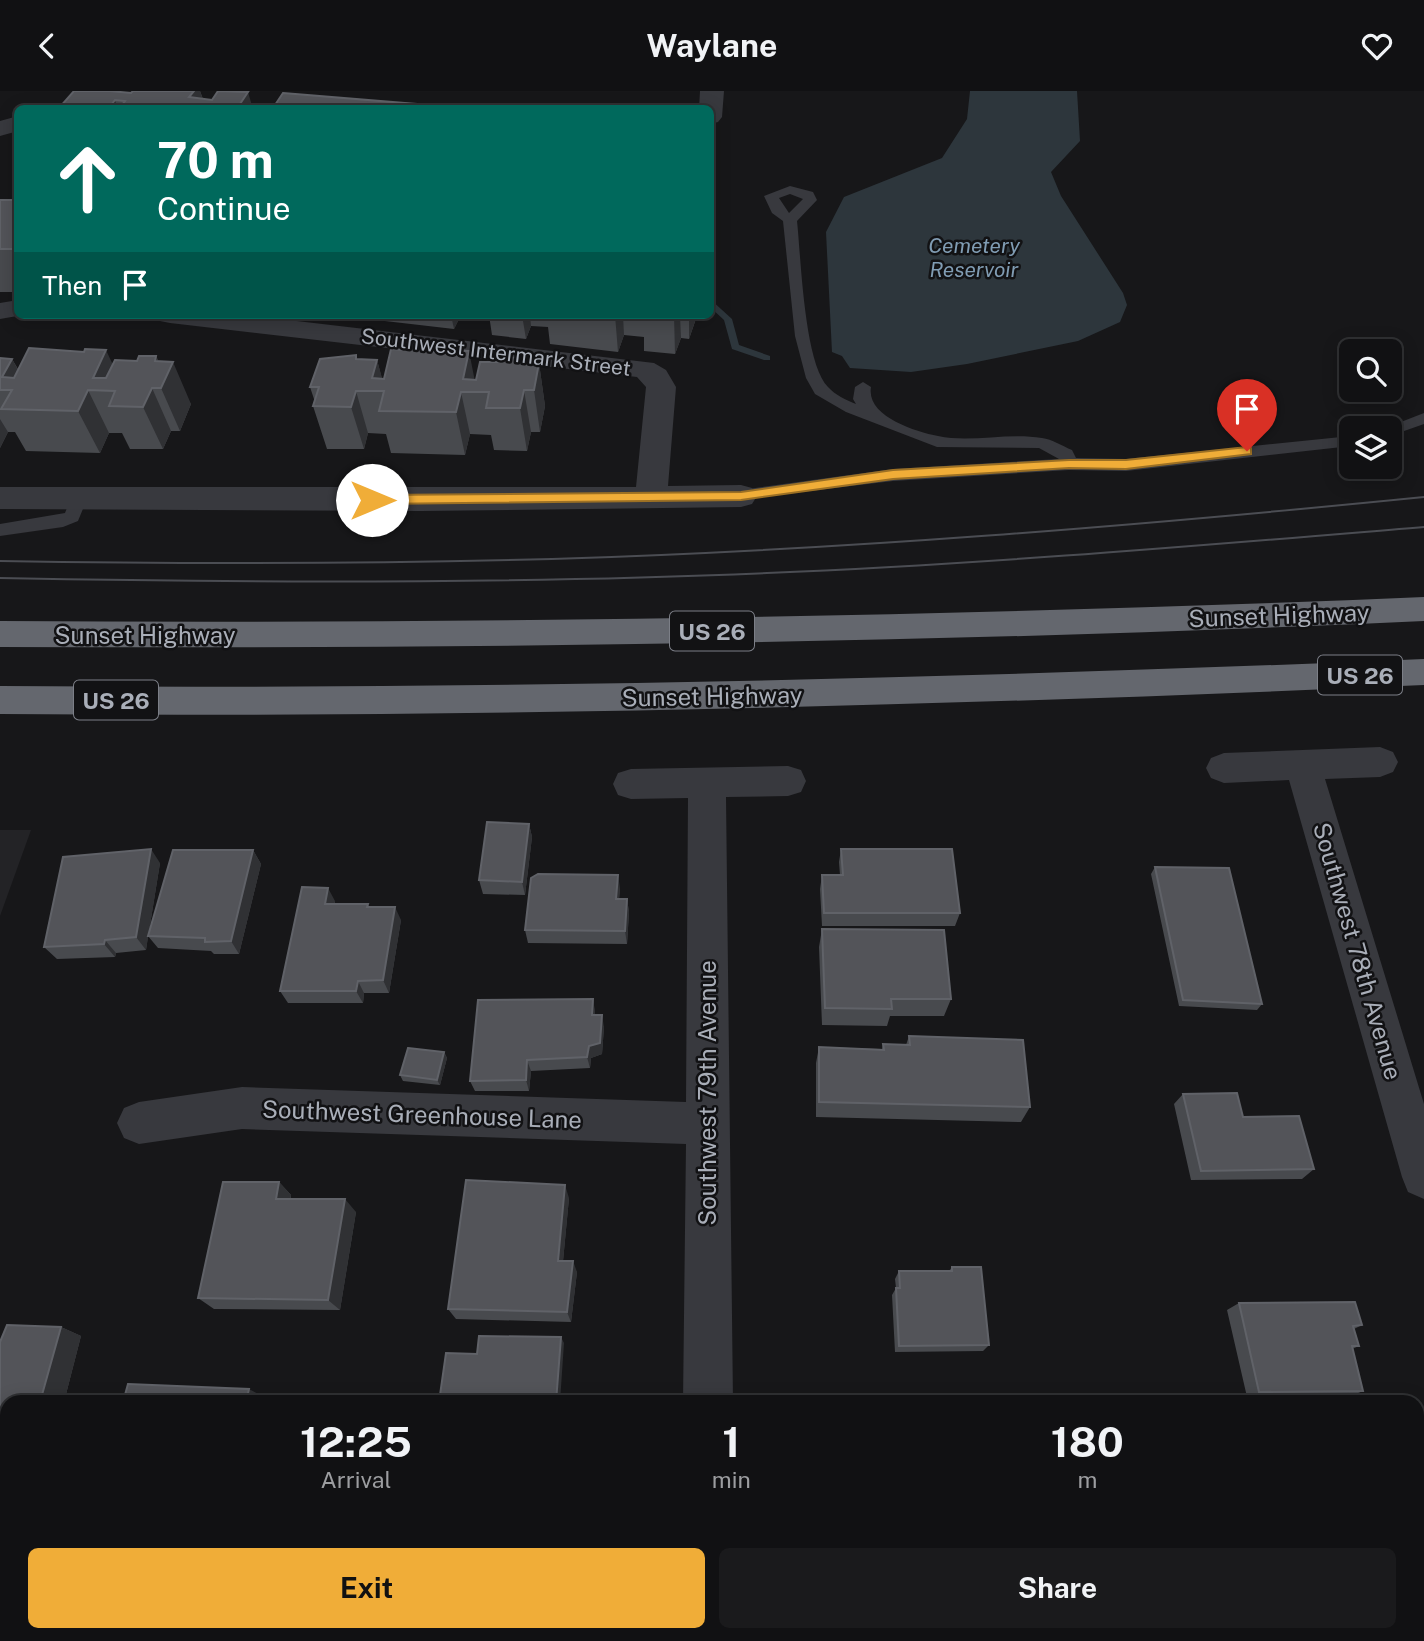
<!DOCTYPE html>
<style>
body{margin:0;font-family:"Public Sans",sans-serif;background:#1a1a1c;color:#f1f3f6;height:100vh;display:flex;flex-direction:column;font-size:26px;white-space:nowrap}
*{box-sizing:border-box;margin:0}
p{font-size:23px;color:#9c9da0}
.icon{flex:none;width:38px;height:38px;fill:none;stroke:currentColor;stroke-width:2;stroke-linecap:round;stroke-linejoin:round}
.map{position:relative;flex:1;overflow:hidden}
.details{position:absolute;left:0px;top:1304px;width:1424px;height:247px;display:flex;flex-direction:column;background:#111113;border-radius:21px 21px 0 0;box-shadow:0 4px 18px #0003,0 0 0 2px #303133}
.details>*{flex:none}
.banner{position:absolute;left:14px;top:14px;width:700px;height:214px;border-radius:10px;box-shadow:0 4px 18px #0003,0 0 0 2px #303133;background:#00695c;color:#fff;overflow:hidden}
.tools{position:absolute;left:1339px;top:248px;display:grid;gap:14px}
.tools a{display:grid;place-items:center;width:63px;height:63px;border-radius:10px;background:#111113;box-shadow:0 4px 18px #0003,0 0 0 2px #303133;font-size:35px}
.pin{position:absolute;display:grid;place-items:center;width:60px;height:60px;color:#fff;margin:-72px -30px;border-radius:50% 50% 50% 0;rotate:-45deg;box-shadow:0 0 7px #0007}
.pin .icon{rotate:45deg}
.me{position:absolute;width:77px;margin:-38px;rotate:90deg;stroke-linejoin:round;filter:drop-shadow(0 0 5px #0008)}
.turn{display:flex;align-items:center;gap:24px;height:147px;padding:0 28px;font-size:32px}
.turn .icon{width:91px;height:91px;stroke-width:2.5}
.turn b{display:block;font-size:49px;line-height:60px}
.then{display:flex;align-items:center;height:66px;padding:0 28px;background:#0003;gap:14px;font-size:26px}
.eta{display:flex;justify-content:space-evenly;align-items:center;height:119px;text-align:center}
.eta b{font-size:42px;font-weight:700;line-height:49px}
.button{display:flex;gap:14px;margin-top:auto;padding:14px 28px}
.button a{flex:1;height:80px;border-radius:10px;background:#f0ad38;color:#111;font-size:28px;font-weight:700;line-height:80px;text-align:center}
.button a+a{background:#1a1a1c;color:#f1f3f6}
header{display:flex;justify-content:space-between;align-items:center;height:91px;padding:0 28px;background:#111113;font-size:32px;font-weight:700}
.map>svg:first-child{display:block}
.built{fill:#232326}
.water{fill:#2d363c}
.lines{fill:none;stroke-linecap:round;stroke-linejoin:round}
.stream{fill:#2d363c;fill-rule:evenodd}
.service{fill:#38393e;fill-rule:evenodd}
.minor{fill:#38393e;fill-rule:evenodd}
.motorway{fill:#64676e;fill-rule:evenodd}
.tram{stroke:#4b4d53;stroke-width:2}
.wall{fill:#484a4e}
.shaded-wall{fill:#303134}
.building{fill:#535459;stroke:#606268;stroke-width:2}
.route{fill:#f0ad38;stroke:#9c7024;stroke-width:2}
.labels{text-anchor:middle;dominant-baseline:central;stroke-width:5;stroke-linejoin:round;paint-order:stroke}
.far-water-label{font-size:21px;font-style:italic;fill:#809cb3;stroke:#121214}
.far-street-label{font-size:21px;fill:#a9aeb8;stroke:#121214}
.shield{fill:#121214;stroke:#7c7f87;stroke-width:2}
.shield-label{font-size:23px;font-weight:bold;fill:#a9aeb8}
.street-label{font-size:24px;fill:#a9aeb8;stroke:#121214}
</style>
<header><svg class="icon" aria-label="back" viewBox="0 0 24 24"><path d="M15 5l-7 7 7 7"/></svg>Waylane<svg class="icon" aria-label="heart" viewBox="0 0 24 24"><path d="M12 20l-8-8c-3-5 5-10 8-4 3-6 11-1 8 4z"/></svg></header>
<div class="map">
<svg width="1424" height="1550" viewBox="0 0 1424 1550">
<rect width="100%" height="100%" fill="#171719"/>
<path class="built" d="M0,739H31L0,825Z"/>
<path class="water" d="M970,0H1077L1080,50L1051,81L1061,105L1123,202L1127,214L1120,231L1078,250L967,273L911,281L850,277L842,265L832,261L826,141L844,106L942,67L967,28Z"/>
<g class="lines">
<path class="stream" d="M710,208L732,228L739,254L770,265V269H764L732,258L724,229L710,216Z"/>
<path class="service" d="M790,95L813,101L817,109L797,130C801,166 804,272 828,296C835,304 846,309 856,313L853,308L855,296L863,291L871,296C866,325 914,340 938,345C971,352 1008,341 1042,347C1052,348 1062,355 1072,359L1076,367L1126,368L1351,345V355L1126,380L1069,379L893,390L735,409L732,405L741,399L893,378L1059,368L1039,357L937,356L846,321L815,303L806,287L795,245L783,130L772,122L764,105ZM790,103L803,108L789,122L779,107Z
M1424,322V333L1390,345V338H1383Z
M78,402L87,408L78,430L63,436L0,445V433L65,422L72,404Z"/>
<path class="minor" d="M700,0H724L722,26L718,31L710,33V18H699Z
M18,25V40L0,45V30Z
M18,209V224H23L0,228V212Z
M156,224H245L654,272L666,279L676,296L668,395L741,394L752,397L757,405L752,413L741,416L421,420L0,418V396H636L646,296L637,286L170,232L160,230Z
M1380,656L1393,661L1398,671L1393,681L1380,686L1325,688L1424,1013V1108L1408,1101L1402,1086L1289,689L1224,692L1211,687L1206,677L1211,667L1224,662Z
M788,675L801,679L806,690L801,701L788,705L726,706L733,1311H683L686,1053L242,1038L139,1053L124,1047L117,1032L124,1017L139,1011L242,996L686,1011L688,707L631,708L618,704L613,693L618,682L631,678Z
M681,1544H735V1550H681Z"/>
<path class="motorway" d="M1424,506V530C949,552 475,558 0,556V530C475,533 949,526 1424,506Z
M1424,568V594C949,615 475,627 0,623V595C475,599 949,588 1424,568Z"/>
<path class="tram" d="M0,470C184,473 368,473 552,468C843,459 1134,435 1424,406
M0,487C255,492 511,493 767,482C986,473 1205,454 1424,436"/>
</g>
<path class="wall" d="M74,0H121V1L131,2L133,0H200L203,8L253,18H60Z
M0,109H18V201H0Z
M333,224H461L454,238Z
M489,224H697V225L689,248L681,247L675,263L644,260V246L624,244L618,261L550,253L548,236L531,235L526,248L492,244Z
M156,265L159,271L191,313L180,340H171L163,358H130L122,342H109L100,362L26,360L15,341H8L0,357V267L12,268L18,278L113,273L137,270Z
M521,267L522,272H539L545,315L540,341H531L527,360L494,359L491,344L470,343L465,364L391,362L386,343L368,342L364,358H327L313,315L315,311L310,296L357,268L377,269L382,288L476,289L503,271Z
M529,733L532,746L525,804L483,803L479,789Z
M841,758L960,822L955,835H822L820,798L822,784H840L839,771Z
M253,759L261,773L239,863H214L211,860L158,857L148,845L146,859L116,862L115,866L57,868L44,856L160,772L149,840Z
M1155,776L1262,913L1257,919L1179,915L1151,783Z
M620,797L619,808H627L629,821L627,853L528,852L525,839Z
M335,810V813H368L369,816L401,829L389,902H364L363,912H288L280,900Z
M822,838L951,908L944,925H890L887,935L822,934L819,856Z
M593,908L595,924L604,936L602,963L591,967L590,977L531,980L529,1000H475L470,990Z
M909,945L1030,1016L1021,1031L816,1026V972L819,956L882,958L883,953L906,954Z
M444,961L447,967L440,994L403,990L400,984Z
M1183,1003L1243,1026L1314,1078L1302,1088L1191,1089L1174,1013Z
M279,1091L291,1104V1108L356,1121L340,1219L214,1218L198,1207Z
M569,1107L563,1170L577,1181L571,1231L456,1228L448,1218Z
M952,1176L989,1254L983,1260L895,1261L892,1204L896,1197L895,1188L899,1180H949Z
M1239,1212L1362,1234L1354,1238L1359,1255L1352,1258L1363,1300L1349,1306H1247L1227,1219Z
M61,1236L81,1245L64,1311H7V1373L0,1372V1251Z
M855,1544H969V1550H856Z
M1002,1544H1144L1145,1550H1002Z
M1336,1544H1418L1424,1550H1338Z"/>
<path class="shaded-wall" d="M110,0H121L125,10L115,9L118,18H108Z
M194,0H200L206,18L189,6Z
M248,1L253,18H241L240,13Z
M451,224H461L454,238Z
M522,224H530L531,235L526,248Z
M615,224H623L624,244L618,261Z
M674,224H680L681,247L675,263Z
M689,224H697L689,248Z
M106,259L126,302L115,300L93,287Z
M469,260L477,301L463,288Z
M156,265L166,287L173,271L191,313L180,340L161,297L155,270Z
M12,268L36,311L12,299L0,283Z
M377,269L389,312L384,300L372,287Z
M539,272L545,315L540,341L534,299Z
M152,297L171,340L163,358L143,316Z
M88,299L109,342L100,362L78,320Z
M524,299L531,341L527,360L520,317Z
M356,300L368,342L364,358L351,316Z
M461,301L470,343L465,364L456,321Z
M0,328L8,341L0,357Z
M529,733L532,746L525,804L522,791Z
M151,758L160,772L146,859L136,846Z
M253,759L261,773L239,863L231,850Z
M618,784L620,797L618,821L616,808Z
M328,797L335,810L332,826L325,813Z
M627,808L629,821L627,853L625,840Z
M395,816L401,829L389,902L383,889Z
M105,849L116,862L115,866L104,853Z
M358,890L364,902L363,912L356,900Z
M593,908L595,920V936L592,924Z
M602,924L604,936L602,963L591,967L590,977L587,966L589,955Z
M444,961L447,967L440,994L437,989Z
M527,969L531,980L529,1000L526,989Z
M279,1091L291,1104L289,1121L276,1108Z
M565,1094L569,1107L562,1181L558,1170Z
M345,1108L356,1121L340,1219L328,1209Z
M573,1170L577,1181L571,1231L567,1221Z
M61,1236L81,1245L64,1311H40Z
M561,1246L564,1252L560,1311H556Z
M249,1298L264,1306L263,1311H246Z
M306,1544H316L315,1550H305Z
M562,1544H567V1550H561Z"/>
<path class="building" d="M74,0H110L131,2L133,0H194L189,6L212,9L218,0L248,1L240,13H247L243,18H195L196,16L187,15L185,18H119L125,10L115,9L108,18L59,17Z
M283,2L416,13L414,18H266L268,13L275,14Z
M0,109H18L17,158H0Z
M29,257L84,261L85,258L106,259L93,287H106L115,269L137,270L139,265H156L155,270L173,271L161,297H152L143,316L109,315L115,300L88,299L78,320L1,318L12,299H0V267L12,268L2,286L14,287Z
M391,258L448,262V259L469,260L463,288L476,289L480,271H503L504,266L521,267V272H539L534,299H524L520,317H486L489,301H461L456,321L379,320L384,300H356L351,316L313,315L319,296H310L320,268L356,264V268L377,269L372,287L384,288Z
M487,731L529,733L522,791L479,789Z
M151,758L136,846L105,849L104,853L44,856L63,766Z
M841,758H952L960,822H824L822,784H843Z
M173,759H253L231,850L205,851V847L148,845Z
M1155,776L1229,777L1262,913L1183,909Z
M538,783L618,784L616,808H627L625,840L525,839L531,787Z
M302,796L328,797L325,813H368L367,816H395L383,889L358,890L356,900H280Z
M822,838L944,839L951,908H891L892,918L825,917Z
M593,908L592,924H602L600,952L589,955L587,966L527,969L526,989L470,990L478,909Z
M909,945L1023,949L1030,1016L819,1011V956L884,959L883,953L910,954Z
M408,957L444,961L437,989L400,984Z
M1237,1002L1243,1026L1299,1025L1314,1078L1201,1080L1183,1003Z
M466,1089L565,1094L558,1170H573L567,1221L448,1218Z
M223,1091H279L276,1108H345L328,1209L198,1207Z
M952,1176H981L989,1254L899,1255L896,1197H900L899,1180H952Z
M1355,1211L1362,1234L1353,1235L1359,1255H1352L1363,1300L1259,1301L1239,1212Z
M7,1234L61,1236L40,1311H7V1368H0V1251Z
M479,1245L561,1246L556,1311H439L446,1262L477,1263Z
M128,1293L249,1298L246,1311H123Z
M1418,1434L1424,1458V1550H1346L1344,1544H1418Z
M197,1544H306L305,1550H196Z
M492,1544H562L561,1550H491Z
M861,1544H969V1550H861Z
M1012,1544H1144L1145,1550H1013Z"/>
<path class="route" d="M1247,356L1251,357V363L1126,378L1069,377L893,388L741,409L372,413L365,409L372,404L741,401L893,379L1069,369H1126Z"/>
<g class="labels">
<g class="far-water-label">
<text x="974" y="154">Cemetery<tspan x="974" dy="24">Reservoir</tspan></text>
</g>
<g class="far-street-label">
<text transform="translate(496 261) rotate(7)">Southwest Intermark Street</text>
</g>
<g class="shield">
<rect x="670" y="520.5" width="84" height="39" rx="5"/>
<rect x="1318" y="564.5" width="84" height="39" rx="5"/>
<rect x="74" y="589.5" width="84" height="39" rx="5"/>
</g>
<g class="shield-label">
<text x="712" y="540">US 26</text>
<text x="1360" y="584">US 26</text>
<text x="116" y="609">US 26</text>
</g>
<g class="street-label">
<text transform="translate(1279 524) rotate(-2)">Sunset Highway</text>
<text x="145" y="544">Sunset Highway</text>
<text transform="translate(712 605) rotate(-1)">Sunset Highway</text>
<text transform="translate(1358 860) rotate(74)">Southwest 78th Avenue</text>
<text transform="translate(707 1002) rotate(-90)">Southwest 79th Avenue</text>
<text transform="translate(422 1023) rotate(2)">Southwest Greenhouse Lane</text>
</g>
</g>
</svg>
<div class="tools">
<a><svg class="icon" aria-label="search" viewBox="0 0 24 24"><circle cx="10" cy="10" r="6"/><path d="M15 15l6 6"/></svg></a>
<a><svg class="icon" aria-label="layers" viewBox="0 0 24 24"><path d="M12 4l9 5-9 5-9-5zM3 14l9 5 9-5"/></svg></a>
</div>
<div class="pin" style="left:1247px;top:360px;background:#d93025"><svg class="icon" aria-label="arrive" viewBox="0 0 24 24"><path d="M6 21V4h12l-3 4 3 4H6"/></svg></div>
<svg class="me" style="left:372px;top:409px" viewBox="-20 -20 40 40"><circle r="19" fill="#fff"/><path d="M0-13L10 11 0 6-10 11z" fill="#f0ad38"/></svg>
<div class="banner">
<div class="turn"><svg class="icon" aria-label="ahead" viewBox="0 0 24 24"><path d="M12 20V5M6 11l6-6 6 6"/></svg><div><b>70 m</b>Continue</div></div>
<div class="then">Then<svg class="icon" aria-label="arrive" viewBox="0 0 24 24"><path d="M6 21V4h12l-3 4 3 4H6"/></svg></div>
</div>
<section class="details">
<div class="eta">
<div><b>12:25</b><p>Arrival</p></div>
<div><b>1</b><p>min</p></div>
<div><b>180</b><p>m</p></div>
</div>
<div class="button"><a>Exit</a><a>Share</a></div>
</section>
</div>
